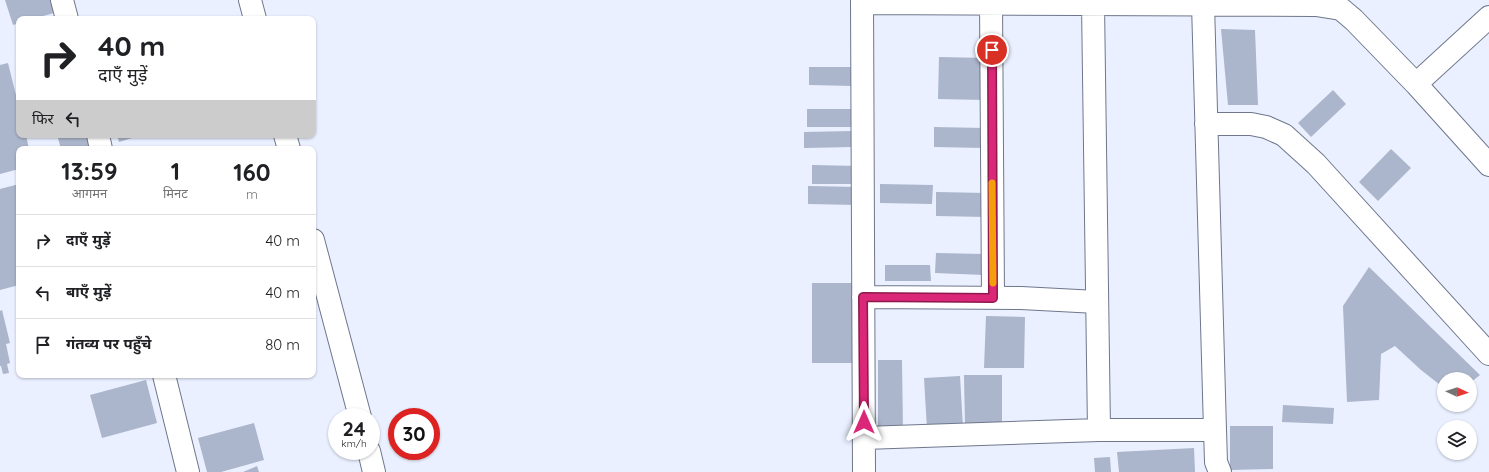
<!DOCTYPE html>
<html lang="hi">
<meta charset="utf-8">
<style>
body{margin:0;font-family:Quicksand,"Noto Sans Devanagari",sans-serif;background:#f2f2f2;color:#202124;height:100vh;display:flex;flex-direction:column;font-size:15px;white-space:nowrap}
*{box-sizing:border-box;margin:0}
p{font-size:13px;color:#757577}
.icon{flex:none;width:22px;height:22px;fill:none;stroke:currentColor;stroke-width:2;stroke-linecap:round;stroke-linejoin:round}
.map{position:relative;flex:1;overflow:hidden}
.panel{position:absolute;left:16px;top:146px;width:300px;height:232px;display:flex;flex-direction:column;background:#fff;border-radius:8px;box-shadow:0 1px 3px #0004}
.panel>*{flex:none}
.banner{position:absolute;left:16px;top:16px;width:300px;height:122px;border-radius:8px;box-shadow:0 1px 3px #0004;background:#fff;color:#202124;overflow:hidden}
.needle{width:26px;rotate:93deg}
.fabs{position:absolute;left:1437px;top:372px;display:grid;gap:8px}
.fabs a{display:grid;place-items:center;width:40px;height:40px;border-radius:50%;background:#fff;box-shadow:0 1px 3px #0004;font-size:20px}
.speed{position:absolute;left:328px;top:408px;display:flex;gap:8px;font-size:20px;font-weight:700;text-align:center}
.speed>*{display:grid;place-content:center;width:52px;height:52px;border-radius:50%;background:#fff;box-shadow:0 1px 3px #0004;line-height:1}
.speed small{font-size:10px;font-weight:400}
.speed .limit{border:6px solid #d22;background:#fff;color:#111}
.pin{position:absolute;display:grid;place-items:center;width:34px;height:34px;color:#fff;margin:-17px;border:2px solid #fff;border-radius:50%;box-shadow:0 1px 4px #0007}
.me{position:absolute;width:44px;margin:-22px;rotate:0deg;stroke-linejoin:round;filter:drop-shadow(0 0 3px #0008)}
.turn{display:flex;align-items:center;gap:14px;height:84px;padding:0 16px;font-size:18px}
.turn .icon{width:52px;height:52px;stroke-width:2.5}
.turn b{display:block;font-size:28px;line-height:34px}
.then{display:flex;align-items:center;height:38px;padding:0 16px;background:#0003;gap:8px;font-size:15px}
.eta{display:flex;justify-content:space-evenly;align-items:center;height:68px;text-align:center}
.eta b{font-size:24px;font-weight:700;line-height:28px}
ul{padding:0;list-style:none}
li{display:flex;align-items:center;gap:12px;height:52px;padding:0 16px;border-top:1px solid #e0e0e0}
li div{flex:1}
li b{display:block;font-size:15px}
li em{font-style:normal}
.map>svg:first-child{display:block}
.building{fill:#abb5cb}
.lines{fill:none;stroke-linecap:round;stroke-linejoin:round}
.minor-casing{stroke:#6e778b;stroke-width:24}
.tertiary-casing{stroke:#6e778b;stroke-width:24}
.minor{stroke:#fff;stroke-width:22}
.tertiary{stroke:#fff;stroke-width:22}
.route-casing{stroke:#8e194d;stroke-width:10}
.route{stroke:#db2777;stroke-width:7}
.slow{stroke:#f59e0b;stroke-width:7}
</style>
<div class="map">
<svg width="1489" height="472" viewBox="0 0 1489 472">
<rect width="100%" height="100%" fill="#eaf0ff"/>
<path class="building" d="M5,0H51L54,13L32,19H19V23L13,25Z
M1221,29L1255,30L1258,105H1228Z
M939,57L986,58L985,100L938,99Z
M8,63L19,107V135H26L29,149H19V169L0,174V65Z
M809,67H854V86L809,85Z
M1333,90L1346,104L1311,137L1298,123Z
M807,109H854L853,127H807Z
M934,127L985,128L984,148L934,147Z
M853,131V147L804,148V132Z
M57,135H90L94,149H61Z
M117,135H142L119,142Z
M1391,149L1411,168L1378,201L1359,182Z
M812,165L859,166L858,184H812Z
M19,184V285L0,290V189Z
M880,184L933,185L932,204L880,203Z
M808,186L858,187L857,205L808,204Z
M936,192L987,193V217L936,216Z
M936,253L984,254V275L935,273Z
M885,265H930L931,281H885Z
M1369,267L1480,375L1470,383V379H1444V388L1421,370L1395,346L1381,354L1379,400L1347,402L1343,306Z
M812,283H860V363H812Z
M2,310L10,343L6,344L10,363L7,364L9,373L3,374L1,366H0V311Z
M986,316L1025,317L1024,368H984Z
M878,360H902L903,433H878Z
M964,375H1002V427L965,428Z
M960,376L963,427L927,429L924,378Z
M146,380L157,423L102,438L90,395Z
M1283,405L1334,408L1333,424L1282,422Z
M254,423L264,460L221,472H207L198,438Z
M1230,426H1273V469L1230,470Z
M1194,448L1195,472H1119L1117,452Z
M1110,457L1111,472H1095L1094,458Z
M257,466L259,472H243Z"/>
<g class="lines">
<g class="minor-casing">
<path id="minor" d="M62,0L67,19
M862,0L864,472
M1204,0L1203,4L1215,430L1216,462L1220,472
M862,3L1316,5L1341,9L1354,20L1416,84L1489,165
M991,3L993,297
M1093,4L1099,430
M1416,84L1489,17
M1206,124H1251L1266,127L1284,135L1316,164L1489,354
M98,135L101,149
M863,297L1021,298L1097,302
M164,375L188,472
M864,438L1099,430H1215"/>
</g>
<g class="tertiary-casing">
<path id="tertiary" d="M250,0L255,19
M285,135L289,149
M313,240L360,417
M369,451L374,472"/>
</g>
<use href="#minor" class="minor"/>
<use href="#tertiary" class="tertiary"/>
</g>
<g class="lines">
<g class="route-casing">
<path id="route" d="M864,422L863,297L993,298L992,50"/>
</g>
<use href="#route" class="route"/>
<path class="slow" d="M992,183L993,283"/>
</g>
</svg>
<div class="fabs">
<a><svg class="needle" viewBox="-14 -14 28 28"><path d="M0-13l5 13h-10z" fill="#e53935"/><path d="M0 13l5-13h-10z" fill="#757577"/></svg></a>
<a><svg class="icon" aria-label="layers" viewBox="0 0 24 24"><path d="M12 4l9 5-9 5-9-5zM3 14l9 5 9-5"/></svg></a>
</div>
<div class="speed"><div>24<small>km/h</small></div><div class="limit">30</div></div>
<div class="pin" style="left:992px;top:50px;background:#d93025"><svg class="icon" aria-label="arrive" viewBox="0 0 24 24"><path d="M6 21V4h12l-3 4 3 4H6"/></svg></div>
<svg class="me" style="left:864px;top:422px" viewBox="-20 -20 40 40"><path d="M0-17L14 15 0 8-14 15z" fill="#db2777" stroke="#fff" stroke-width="4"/></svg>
<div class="banner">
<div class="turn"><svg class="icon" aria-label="right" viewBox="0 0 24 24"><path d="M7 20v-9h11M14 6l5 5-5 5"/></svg><div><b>40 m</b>दाएँ मुड़ें</div></div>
<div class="then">फिर<svg class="icon" aria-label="left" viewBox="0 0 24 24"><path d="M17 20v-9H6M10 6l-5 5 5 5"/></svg></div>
</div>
<section class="panel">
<div class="eta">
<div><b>13:59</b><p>आगमन</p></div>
<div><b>1</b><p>मिनट</p></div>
<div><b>160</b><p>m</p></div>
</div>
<ul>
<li><svg class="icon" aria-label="right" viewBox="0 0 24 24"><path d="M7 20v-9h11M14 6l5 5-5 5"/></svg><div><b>दाएँ मुड़ें</b></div><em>40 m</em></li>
<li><svg class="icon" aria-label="left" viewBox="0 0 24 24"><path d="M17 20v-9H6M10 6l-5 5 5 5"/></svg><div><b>बाएँ मुड़ें</b></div><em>40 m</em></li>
<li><svg class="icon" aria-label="arrive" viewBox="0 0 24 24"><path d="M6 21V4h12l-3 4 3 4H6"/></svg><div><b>गंतव्य पर पहुँचे</b></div><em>80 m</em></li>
</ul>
</section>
</div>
